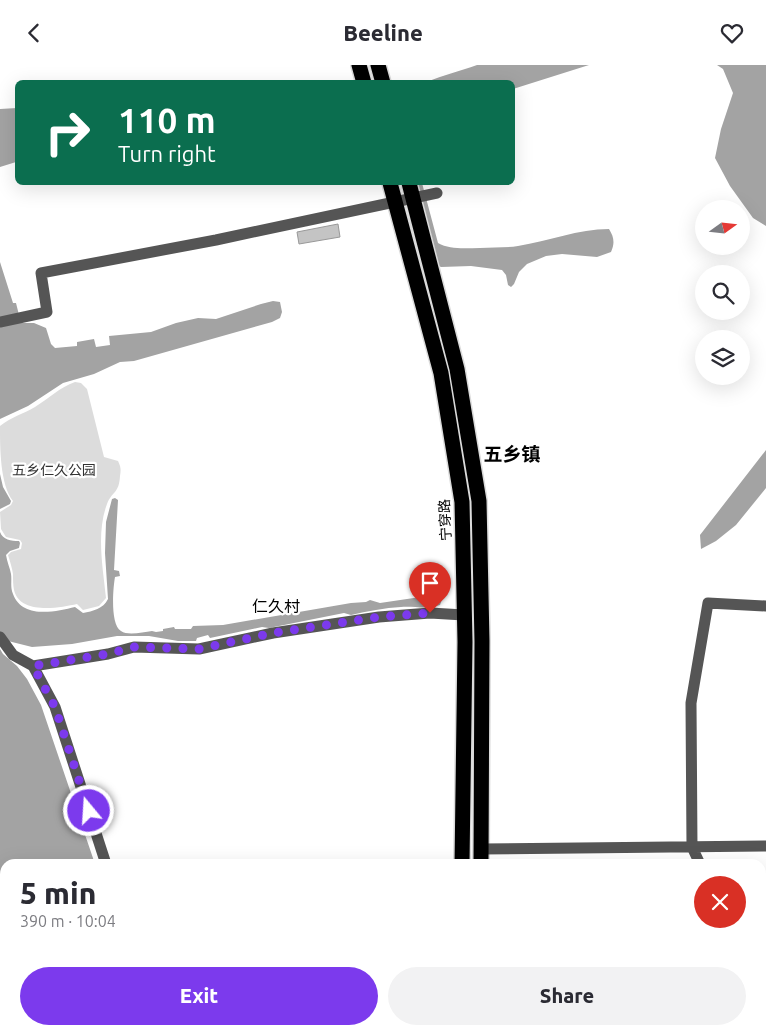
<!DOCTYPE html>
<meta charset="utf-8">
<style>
body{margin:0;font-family:Ubuntu,"Noto Sans SC",sans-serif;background:#f2f2f3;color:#2b2b33;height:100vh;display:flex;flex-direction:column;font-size:19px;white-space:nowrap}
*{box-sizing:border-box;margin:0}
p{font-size:16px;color:#7c7c81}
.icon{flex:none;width:28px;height:28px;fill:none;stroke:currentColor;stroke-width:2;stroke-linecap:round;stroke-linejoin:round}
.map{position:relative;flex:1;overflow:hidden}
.sheet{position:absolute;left:0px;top:794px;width:766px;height:176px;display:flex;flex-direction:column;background:#fff;border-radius:15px 15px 0 0;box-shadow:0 5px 20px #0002}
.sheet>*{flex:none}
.guide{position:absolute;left:15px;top:15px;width:500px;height:105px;border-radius:8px;box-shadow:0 5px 20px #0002;background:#0b6e4f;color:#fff;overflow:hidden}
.needle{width:32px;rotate:75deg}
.fabs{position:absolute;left:695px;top:135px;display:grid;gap:10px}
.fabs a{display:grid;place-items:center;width:55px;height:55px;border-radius:50%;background:#fff;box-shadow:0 5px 20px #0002;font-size:25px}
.pin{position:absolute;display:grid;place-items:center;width:42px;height:42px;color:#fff;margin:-51px -21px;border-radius:50% 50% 50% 0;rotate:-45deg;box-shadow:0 0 5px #0007}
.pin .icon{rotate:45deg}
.me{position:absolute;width:55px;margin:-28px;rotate:342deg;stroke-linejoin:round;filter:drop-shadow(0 0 4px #0008)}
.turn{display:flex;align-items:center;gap:18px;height:105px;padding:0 20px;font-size:22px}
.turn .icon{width:65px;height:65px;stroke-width:2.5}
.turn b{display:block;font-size:35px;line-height:42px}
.round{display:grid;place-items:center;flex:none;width:52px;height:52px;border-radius:26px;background:#f2f2f3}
.headline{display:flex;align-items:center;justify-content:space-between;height:85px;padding:0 20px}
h1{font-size:30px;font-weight:800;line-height:38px}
.primary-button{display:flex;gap:10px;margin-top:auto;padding:10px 20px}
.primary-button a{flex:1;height:58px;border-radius:30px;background:#7c3aed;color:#fff;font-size:20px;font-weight:800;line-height:58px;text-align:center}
.primary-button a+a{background:#f2f2f3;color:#2b2b33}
header{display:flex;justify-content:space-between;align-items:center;height:65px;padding:0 20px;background:#fff;font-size:22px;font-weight:800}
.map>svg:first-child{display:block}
.green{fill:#dcdcdc}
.water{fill:#a3a3a3}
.building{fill:#c4c4c4;stroke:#999}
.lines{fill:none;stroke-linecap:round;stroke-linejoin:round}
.highway-casing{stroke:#dbdbdb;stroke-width:18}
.minor{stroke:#555;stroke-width:11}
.highway{stroke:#000;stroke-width:15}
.route{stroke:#7c3aed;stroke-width:9;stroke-dasharray:0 16.2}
.labels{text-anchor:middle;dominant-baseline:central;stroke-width:4.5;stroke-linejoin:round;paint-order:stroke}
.park-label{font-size:14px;fill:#333;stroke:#fff}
.street-label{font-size:14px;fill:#000;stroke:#fff}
.quarter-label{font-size:16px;fill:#000;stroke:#fff}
.district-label{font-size:19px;font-weight:bold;fill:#000;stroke:#fff}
</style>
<header><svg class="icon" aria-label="back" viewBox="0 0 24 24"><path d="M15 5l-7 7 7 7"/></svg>Beeline<svg class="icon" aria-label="heart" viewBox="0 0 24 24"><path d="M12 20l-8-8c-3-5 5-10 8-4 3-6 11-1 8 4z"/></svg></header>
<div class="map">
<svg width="766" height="969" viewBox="0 0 766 969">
<rect width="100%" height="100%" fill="#fff"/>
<path class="green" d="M75,317L81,318L87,324L104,392L118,396C121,402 121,405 120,411C119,429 112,426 107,439C96,468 103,503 106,533L99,541L83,545L77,539C59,543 20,550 14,525C13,520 13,515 13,509C12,503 10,496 8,490L11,487L21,484L22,478L20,475L6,472L1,464L0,447L11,440L13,436C0,420 0,382 0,361C11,352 23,349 35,342C48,334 60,322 75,317Z"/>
<path class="water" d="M477,0H589L513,24L512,18L427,17C443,10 460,6 477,0Z
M717,0H766V161L753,153L730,121L715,93L721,64L733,28L723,4Z
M17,43V94L16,95V97L0,102V44Z
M416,118H422L438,178C450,185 466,183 480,183C492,182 506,183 518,181C549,176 578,164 609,164C614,172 615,178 611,187L597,192L562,189L546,191L527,199L519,207L514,219L511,222L508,220L506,210L502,205L471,201L441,202L437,200Z
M0,197L13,238H16L21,258H34L46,263L51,279L55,283L77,281V277L94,274L96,282L110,280L109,271L151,267L176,258L198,253L216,254L261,239L273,236L280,237L282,247L280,253L272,257L134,296L120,297L94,309L63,318L28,341L0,354Z
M766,385V423L736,460L716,476L701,484L700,470Z
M0,409L3,422L11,436L10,439L0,444Z
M115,433L118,435L114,505L119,506L120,511L115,512C113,523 110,560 121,566C128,571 143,567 152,566L156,567L163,566V564L174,562L175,564H191L193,561L223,560L351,538L366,537L370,535L380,538L434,530H440L442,534L440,540C425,545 416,541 401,542C385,543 367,546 351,550L344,548L269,563L262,562L210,573L208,570L197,573L196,576H178L149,571H117L72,579L32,582L0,574V467C3,475 11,476 19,476L20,478L19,483L10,486L6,490C7,497 10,503 11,509C12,516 10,522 13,529C22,554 55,547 75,542L83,548C93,546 103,544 108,534L105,488L106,457L112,434Z
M0,584L3,589L17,601L27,614L41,640L95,799H5V859L0,857Z
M36,965H152L153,969H27L34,967Z"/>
<path class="building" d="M338,159L340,172L299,179L297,167Z"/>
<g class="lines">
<g class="highway-casing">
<path id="highway" d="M359,0L364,18
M378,0L383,18
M390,118L441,308L462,437L465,577L462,799
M409,118L457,304L479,436L482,576L481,799
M464,965V969
M482,965V969"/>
</g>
<path class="minor" d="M0,257L47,247L41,208L216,175L437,128
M0,572L13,590L33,601L55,642L106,799
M33,601L108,589L134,582L199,584L273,568L379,552L430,548L464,550
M481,784L766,781
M700,799L692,782L691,638L708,538L766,541
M761,939L766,959
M165,965L166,969"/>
<use href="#highway" class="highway"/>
</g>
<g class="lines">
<path class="route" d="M89,746L55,642L33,601L108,589L134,582L199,584L273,568L379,552L430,548"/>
</g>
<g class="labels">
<g class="park-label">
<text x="54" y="405">五乡仁久公园</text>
</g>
<g class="street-label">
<text transform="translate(445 455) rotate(-93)">宁穿路</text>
</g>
<g class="quarter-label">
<text x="276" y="541">仁久村</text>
</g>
<g class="district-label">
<text x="512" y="389">五乡镇</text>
</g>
</g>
</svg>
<div class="fabs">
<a><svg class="needle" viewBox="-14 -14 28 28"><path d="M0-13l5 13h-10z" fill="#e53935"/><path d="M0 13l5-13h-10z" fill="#7c7c81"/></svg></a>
<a><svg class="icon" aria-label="search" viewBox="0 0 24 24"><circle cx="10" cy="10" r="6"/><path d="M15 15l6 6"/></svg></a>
<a><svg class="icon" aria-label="layers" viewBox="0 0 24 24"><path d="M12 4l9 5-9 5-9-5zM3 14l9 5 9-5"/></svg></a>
</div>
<div class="pin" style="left:430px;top:548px;background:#d93025"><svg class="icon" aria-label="arrive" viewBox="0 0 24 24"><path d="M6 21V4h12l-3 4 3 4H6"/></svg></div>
<svg class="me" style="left:89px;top:746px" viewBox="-20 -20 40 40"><circle r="17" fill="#7c3aed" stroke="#fff" stroke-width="3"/><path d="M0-11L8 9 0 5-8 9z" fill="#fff"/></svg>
<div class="guide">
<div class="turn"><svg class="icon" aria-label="right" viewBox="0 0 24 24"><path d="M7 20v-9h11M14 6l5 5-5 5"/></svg><div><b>110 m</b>Turn right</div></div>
</div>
<section class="sheet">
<div class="headline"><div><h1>5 min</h1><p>390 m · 10:04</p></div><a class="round" style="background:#d93025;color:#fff"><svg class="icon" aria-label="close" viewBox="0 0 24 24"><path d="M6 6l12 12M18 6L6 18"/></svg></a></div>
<div class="primary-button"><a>Exit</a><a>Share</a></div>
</section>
</div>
